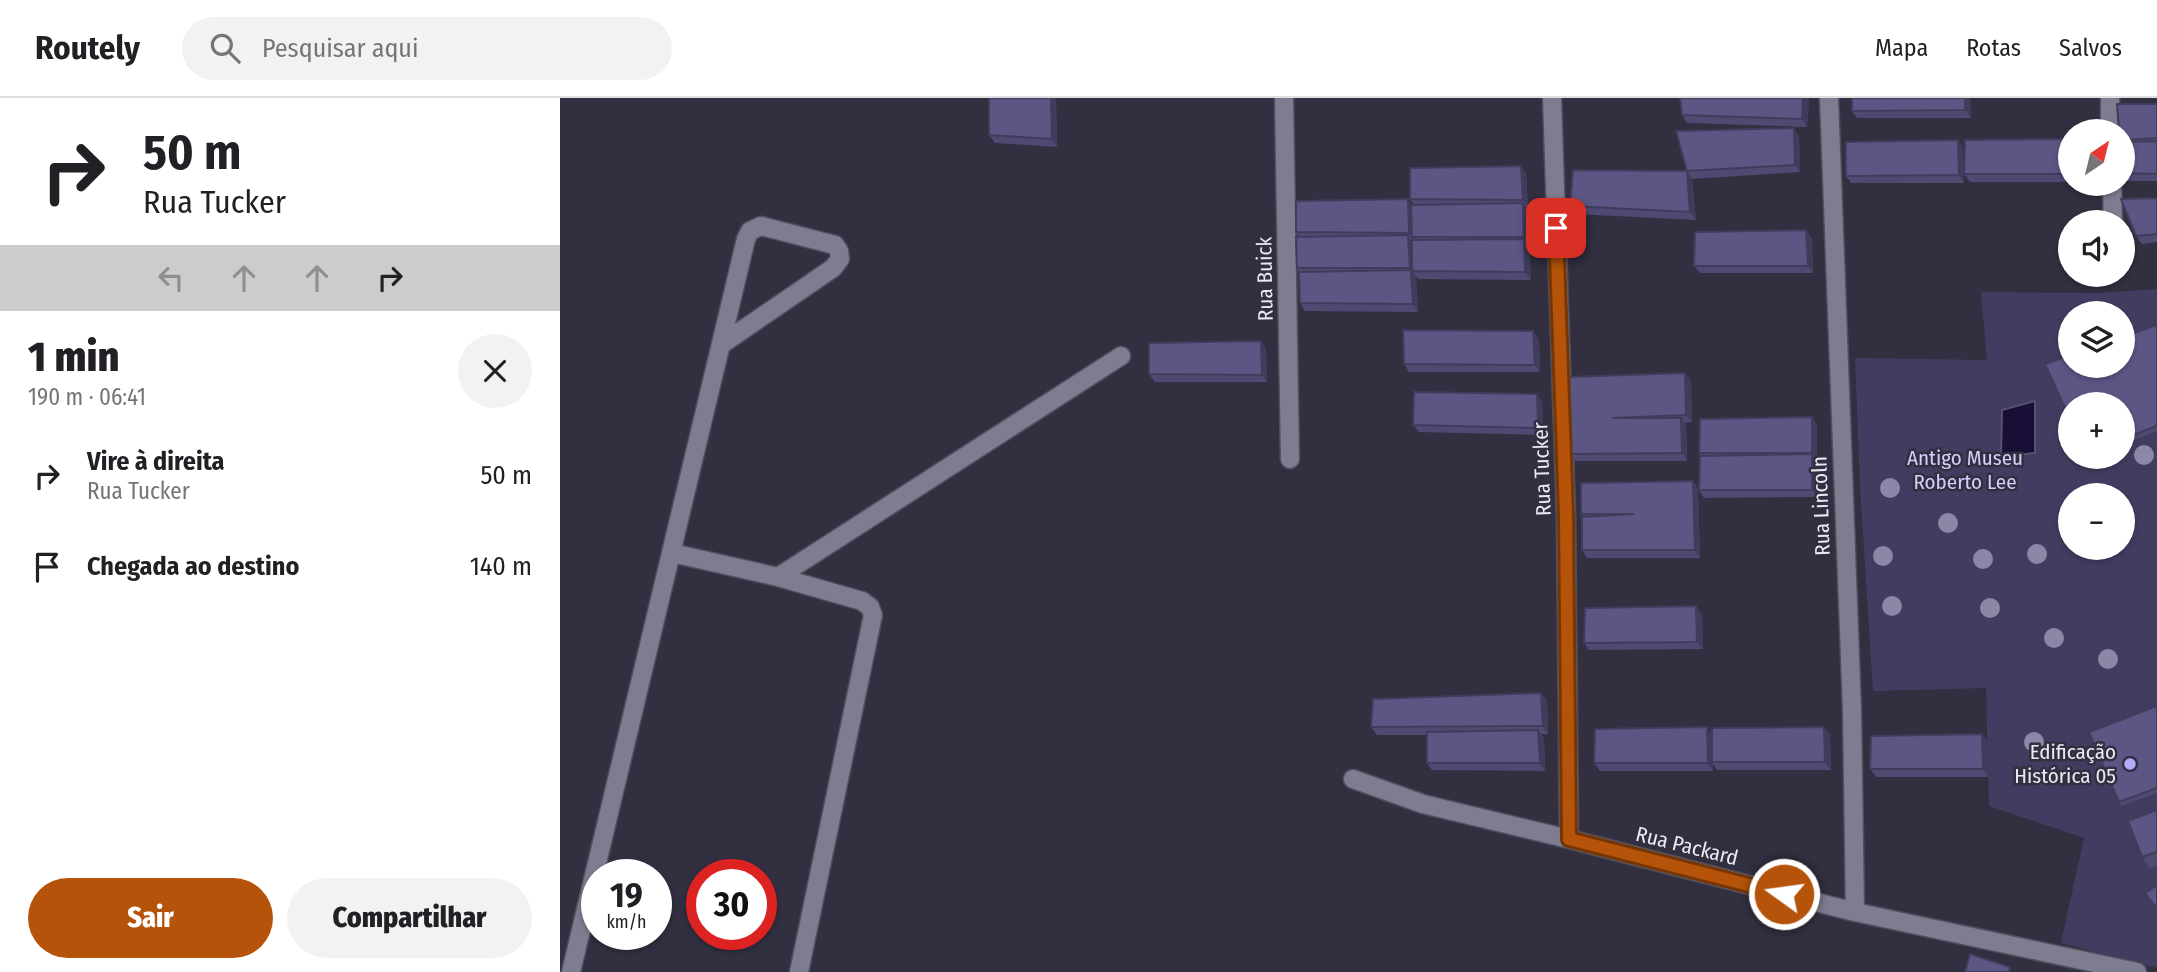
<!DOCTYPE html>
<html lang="pt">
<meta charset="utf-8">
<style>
body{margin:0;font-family:"Fira Sans Condensed",sans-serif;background:#f2f2f2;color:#202124;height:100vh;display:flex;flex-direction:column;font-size:26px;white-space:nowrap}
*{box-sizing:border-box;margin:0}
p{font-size:23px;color:#757577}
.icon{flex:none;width:38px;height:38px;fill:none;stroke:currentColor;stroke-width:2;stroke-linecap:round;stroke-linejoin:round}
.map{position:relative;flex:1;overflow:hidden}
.panel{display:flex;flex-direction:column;background:#fff;width:560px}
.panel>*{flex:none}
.top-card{background:#fff;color:#202124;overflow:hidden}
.needle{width:46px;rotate:35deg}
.controls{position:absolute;left:1498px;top:21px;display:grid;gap:14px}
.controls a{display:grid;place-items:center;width:77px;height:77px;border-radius:50%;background:#fff;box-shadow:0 2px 5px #0004;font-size:35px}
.speed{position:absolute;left:21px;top:761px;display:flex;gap:14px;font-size:35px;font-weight:700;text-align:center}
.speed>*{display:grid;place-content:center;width:91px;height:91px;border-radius:50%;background:#fff;box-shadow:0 2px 5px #0004;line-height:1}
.speed small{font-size:18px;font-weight:400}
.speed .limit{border:10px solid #d22;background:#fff;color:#111}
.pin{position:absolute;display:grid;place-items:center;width:60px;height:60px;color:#fff;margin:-30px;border-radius:14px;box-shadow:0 4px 10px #0006}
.me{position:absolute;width:77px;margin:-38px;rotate:284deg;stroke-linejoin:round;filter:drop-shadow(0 0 5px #0008)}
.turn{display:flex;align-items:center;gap:24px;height:147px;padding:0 28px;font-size:32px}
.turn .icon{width:91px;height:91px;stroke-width:2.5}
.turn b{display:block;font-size:49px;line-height:60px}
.lanes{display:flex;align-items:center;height:66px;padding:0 28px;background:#0003;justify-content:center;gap:35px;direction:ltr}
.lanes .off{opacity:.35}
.round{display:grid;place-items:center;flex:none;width:74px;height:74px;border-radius:37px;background:#f2f2f2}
.summary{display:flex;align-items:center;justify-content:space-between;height:119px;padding:0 28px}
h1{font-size:42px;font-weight:800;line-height:52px}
.action{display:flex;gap:14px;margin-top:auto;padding:14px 28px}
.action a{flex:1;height:80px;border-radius:42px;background:#b45309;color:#fff;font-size:28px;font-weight:800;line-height:80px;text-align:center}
.action a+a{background:#f2f2f2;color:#202124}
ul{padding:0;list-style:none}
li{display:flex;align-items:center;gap:21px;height:91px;padding:0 28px}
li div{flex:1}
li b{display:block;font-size:26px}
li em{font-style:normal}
header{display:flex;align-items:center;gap:42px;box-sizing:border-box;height:98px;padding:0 35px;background:#fff;border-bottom:2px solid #e0e0e0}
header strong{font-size:33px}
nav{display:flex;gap:38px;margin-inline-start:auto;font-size:24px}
.search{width:490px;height:63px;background:#f2f2f2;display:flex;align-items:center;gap:18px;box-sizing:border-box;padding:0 24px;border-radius:38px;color:#757577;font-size:26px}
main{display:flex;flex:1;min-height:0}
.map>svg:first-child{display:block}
.green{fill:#423d60;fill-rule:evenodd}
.water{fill:#190f36;stroke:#58506f;stroke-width:2}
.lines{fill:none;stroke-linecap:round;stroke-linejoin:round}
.street-casing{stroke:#4f4e5c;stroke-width:21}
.street{stroke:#7e7c90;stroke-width:18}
.tree{fill:#8a87a7}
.wall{fill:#4f4a72}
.shaded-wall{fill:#403c5c}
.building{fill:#5c5684;stroke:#403c5c;stroke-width:2}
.route-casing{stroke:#753606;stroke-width:18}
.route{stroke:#b45309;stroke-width:12}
.poi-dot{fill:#b5acf8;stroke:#312f40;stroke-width:2.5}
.labels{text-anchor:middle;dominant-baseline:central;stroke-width:5;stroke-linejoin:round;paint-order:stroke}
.street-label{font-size:21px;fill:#eae9f4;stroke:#312f40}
.park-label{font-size:21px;fill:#d3cffc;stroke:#312f40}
.poi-label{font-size:21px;fill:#eae9f4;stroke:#312f40;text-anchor:end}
</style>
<header>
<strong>Routely</strong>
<div class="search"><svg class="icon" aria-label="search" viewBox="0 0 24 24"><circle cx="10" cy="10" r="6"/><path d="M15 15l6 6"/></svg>Pesquisar aqui</div>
<nav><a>Mapa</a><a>Rotas</a><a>Salvos</a></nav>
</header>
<main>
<section class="panel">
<div class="top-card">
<div class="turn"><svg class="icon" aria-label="right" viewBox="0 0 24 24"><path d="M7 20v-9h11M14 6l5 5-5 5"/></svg><div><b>50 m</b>Rua Tucker</div></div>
<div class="lanes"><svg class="icon off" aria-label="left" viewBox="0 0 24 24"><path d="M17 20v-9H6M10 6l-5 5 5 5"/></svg><svg class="icon off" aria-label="ahead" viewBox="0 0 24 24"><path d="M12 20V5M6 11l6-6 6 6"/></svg><svg class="icon off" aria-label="ahead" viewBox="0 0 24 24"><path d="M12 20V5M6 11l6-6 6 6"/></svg><svg class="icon" aria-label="right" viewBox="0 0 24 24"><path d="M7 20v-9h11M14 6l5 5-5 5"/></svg></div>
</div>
<div class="summary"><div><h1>1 min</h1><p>190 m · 06:41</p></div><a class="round"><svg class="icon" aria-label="close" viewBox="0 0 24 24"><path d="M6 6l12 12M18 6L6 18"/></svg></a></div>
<ul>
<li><svg class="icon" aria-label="right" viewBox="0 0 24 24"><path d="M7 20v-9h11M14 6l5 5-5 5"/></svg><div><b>Vire à direita</b><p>Rua Tucker</p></div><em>50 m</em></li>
<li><svg class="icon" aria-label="arrive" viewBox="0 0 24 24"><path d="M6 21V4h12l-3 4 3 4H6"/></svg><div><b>Chegada ao destino</b></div><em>140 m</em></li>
</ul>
<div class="action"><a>Sair</a><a>Compartilhar</a></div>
</section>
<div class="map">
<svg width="1597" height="874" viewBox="0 0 1597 874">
<rect width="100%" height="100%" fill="#312f40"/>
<path class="green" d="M1597,191V870L1501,845L1524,740L1429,708L1426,590L1313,593L1300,389L1295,260L1427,262L1421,194L1539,195ZM1510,215H1563V268H1510ZM1510,306H1563V359H1510ZM1510,397H1563V450H1510Z"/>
<path class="water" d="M1475,303V355L1441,359L1442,312Z"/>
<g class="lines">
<g class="street-casing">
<path id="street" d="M724,0L730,361
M992,0L1006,417L1009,741
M1269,0L1292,612L1295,814
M1550,0V33
M1552,86L1553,124
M112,455L218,479L302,503L310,509L313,517L239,874
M218,479L561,258
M793,681L863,706L1009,741L1295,814L1577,874
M11,874L186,141L190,133L201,128L275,147L279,153L280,161L273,170L162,246"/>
</g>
<use href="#street" class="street"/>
</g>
<g class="tree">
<circle cx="1584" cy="357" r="10"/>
<circle cx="1330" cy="390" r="10"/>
<circle cx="1388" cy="425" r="10"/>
<circle cx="1477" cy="456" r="10"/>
<circle cx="1323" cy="458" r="10"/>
<circle cx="1423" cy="461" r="10"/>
<circle cx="1332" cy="508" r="10"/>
<circle cx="1430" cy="510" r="10"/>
<circle cx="1494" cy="540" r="10"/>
<circle cx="1548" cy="561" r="10"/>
<circle cx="1474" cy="644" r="10"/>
</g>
<path class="wall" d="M429,0H496L497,49L435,45L429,37Z
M1120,0H1249L1247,29L1127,25L1122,17Z
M1410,0L1411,20H1297L1292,13Z
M1597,6V83H1567L1563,77V33Z
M1239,38L1240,74L1132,81L1136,122L1015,116L1010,108Z
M1510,41V84H1410L1404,76Z
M1398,42L1403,50L1404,85H1291L1286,78Z
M966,76L968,109H966L968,113L970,147H968L969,148L971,182L858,181L855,177L856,180L858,214L745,213L740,205L739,174L737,170L739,139L736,134L848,101L852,107H854L850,101Z
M1597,100V144L1582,146L1576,138Z
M1252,140L1253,175H1140L1134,168Z
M1597,227V333L1563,346V306Z
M979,241L980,274H849L844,266Z
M706,250L707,284H595L589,276Z
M1131,283L1132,324L1124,325L1126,327L1127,363H1014L1008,356L1009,329L1003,321Z
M982,303L983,337L859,334L853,327Z
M1252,319L1257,327V363H1256L1257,364L1258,399L1144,400L1139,392L1141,358L1139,355Z
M1133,383L1138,391L1140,460H1027L1022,452L1023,418L1021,416Z
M1142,516L1143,551L1029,552L1024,545Z
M987,602L988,636H981L984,639L985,673L872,672L867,665V637H817L811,629Z
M1597,608V695L1561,708L1559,704Z
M1270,636L1271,672H1157L1153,666V673H1040L1034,665L1152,637Z
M1428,643L1429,679H1316L1310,671Z
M1597,712V768L1590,771L1582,759Z"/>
<path class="shaded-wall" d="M491,0H496L497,49L492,41Z
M1243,0H1249L1247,29L1242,21Z
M1405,0H1410L1411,20L1405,12Z
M1234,30L1239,38L1240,74L1235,67Z
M1398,42L1403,50L1404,85L1399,77Z
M961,68L966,76L968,109L963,102Z
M1127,73L1132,81L1136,122L1130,114Z
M848,101L853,109L852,139L849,135Z
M963,105L968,113L970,147L964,139Z
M1246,132L1252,140L1253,175L1248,168Z
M848,137L853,145L852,173L855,178L850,170Z
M964,141L969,148L971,182L965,174Z
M851,172L856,180L858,214L853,206Z
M973,233L979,241L980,274L975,267Z
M701,243L706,250L707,284L702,277Z
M1125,275L1131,283L1132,324L1126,317Z
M977,296L982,303L983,337L978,330Z
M1252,319L1257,327V363L1252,355Z
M1121,320L1126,327L1127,363L1122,355Z
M1252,356L1257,364L1258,399L1252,392Z
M1133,383L1138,391L1140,460L1135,452Z
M1136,508L1142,516L1143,551L1137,544Z
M981,595L987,602L988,636L983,628Z
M1147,629L1152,637L1153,673L1148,665Z
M1264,629L1270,636L1271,672L1265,664Z
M978,632L984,639L985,673L980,665Z
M1422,636L1428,643L1429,679L1423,671Z"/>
<path class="building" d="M429,0H491L492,41L429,37Z
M1120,0H1243L1242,21L1122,17Z
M1292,0H1405V12L1292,13Z
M1557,6H1597V40L1563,42V33H1559Z
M1234,30L1235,67L1127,73L1130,114L1010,108L1013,72L1127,73L1116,33Z
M1510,41V76H1404L1405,42Z
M1398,42L1399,77L1286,78V44Z
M1597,43V76L1563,75V44Z
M961,68L963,102L850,101V70Z
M1597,100V136L1576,138L1561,101Z
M848,101L849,135L736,134V103Z
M963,105L964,139H852L851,107Z
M1246,132L1248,168H1134L1135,134Z
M848,137L850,170H737L736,139Z
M964,141L965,174L852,173V142Z
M851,172L853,206L740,205L739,174Z
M1597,227V328L1563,341V306H1510V321L1485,266L1510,257V268H1563V239Z
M843,232L973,233L975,267L844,266Z
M701,243L702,277L589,276V245Z
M1125,275L1126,317L1052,320H1121L1122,355L1008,356L1009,321H1003L1007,279Z
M854,294L977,296L978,330L853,327Z
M1252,319V355H1139L1140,321Z
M1252,356V392H1139L1140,358Z
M1133,383L1135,452H1022V419L1074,416H1021V385Z
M1136,508L1137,544L1024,545L1025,510Z
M981,595L983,628L811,629L813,601Z
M1597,608V690L1559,704L1529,634Z
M1147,629L1148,665H1034L1035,631Z
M1264,629L1265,664H1152V630Z
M978,632L980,665H867V634Z
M1422,636L1423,671H1310L1311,638Z
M1597,712V754L1582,759L1568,723Z
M1597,787V811L1585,795Z
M1410,856L1450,869L1449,874H1405Z"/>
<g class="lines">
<g class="route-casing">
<path id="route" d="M996,130L1006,417L1009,741L1224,796"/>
</g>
<use href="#route" class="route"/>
</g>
<circle class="poi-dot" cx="1570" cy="666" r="7"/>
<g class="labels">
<g class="street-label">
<text transform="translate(705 181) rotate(-91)">Rua Buick</text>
<text transform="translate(982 371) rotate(-92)">Rua Tucker</text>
<text transform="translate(1261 408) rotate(-92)">Rua Lincoln</text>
<text transform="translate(1127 748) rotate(14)">Rua Packard</text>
</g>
<g class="park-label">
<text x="1405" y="360">Antigo Museu<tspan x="1405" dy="24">Roberto Lee</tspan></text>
</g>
<g class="poi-label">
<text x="1556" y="654">Edificação<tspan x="1556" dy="24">Histórica 05</tspan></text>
</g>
</g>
</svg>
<div class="controls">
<a><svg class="needle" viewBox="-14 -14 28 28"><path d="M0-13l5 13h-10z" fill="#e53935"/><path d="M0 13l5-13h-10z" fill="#757577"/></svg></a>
<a><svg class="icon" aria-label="sound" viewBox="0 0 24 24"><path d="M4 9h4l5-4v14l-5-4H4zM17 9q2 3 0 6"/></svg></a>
<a><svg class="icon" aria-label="layers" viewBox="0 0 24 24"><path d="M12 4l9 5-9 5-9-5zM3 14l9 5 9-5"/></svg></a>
<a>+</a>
<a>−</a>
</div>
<div class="speed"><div>19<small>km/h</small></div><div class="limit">30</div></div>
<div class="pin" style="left:996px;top:130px;background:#d93025"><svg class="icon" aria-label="arrive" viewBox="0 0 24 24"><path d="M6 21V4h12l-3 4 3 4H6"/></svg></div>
<svg class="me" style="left:1224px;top:796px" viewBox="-20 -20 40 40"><circle r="17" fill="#b45309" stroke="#fff" stroke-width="3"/><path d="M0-11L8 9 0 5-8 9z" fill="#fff"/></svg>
</div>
</main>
